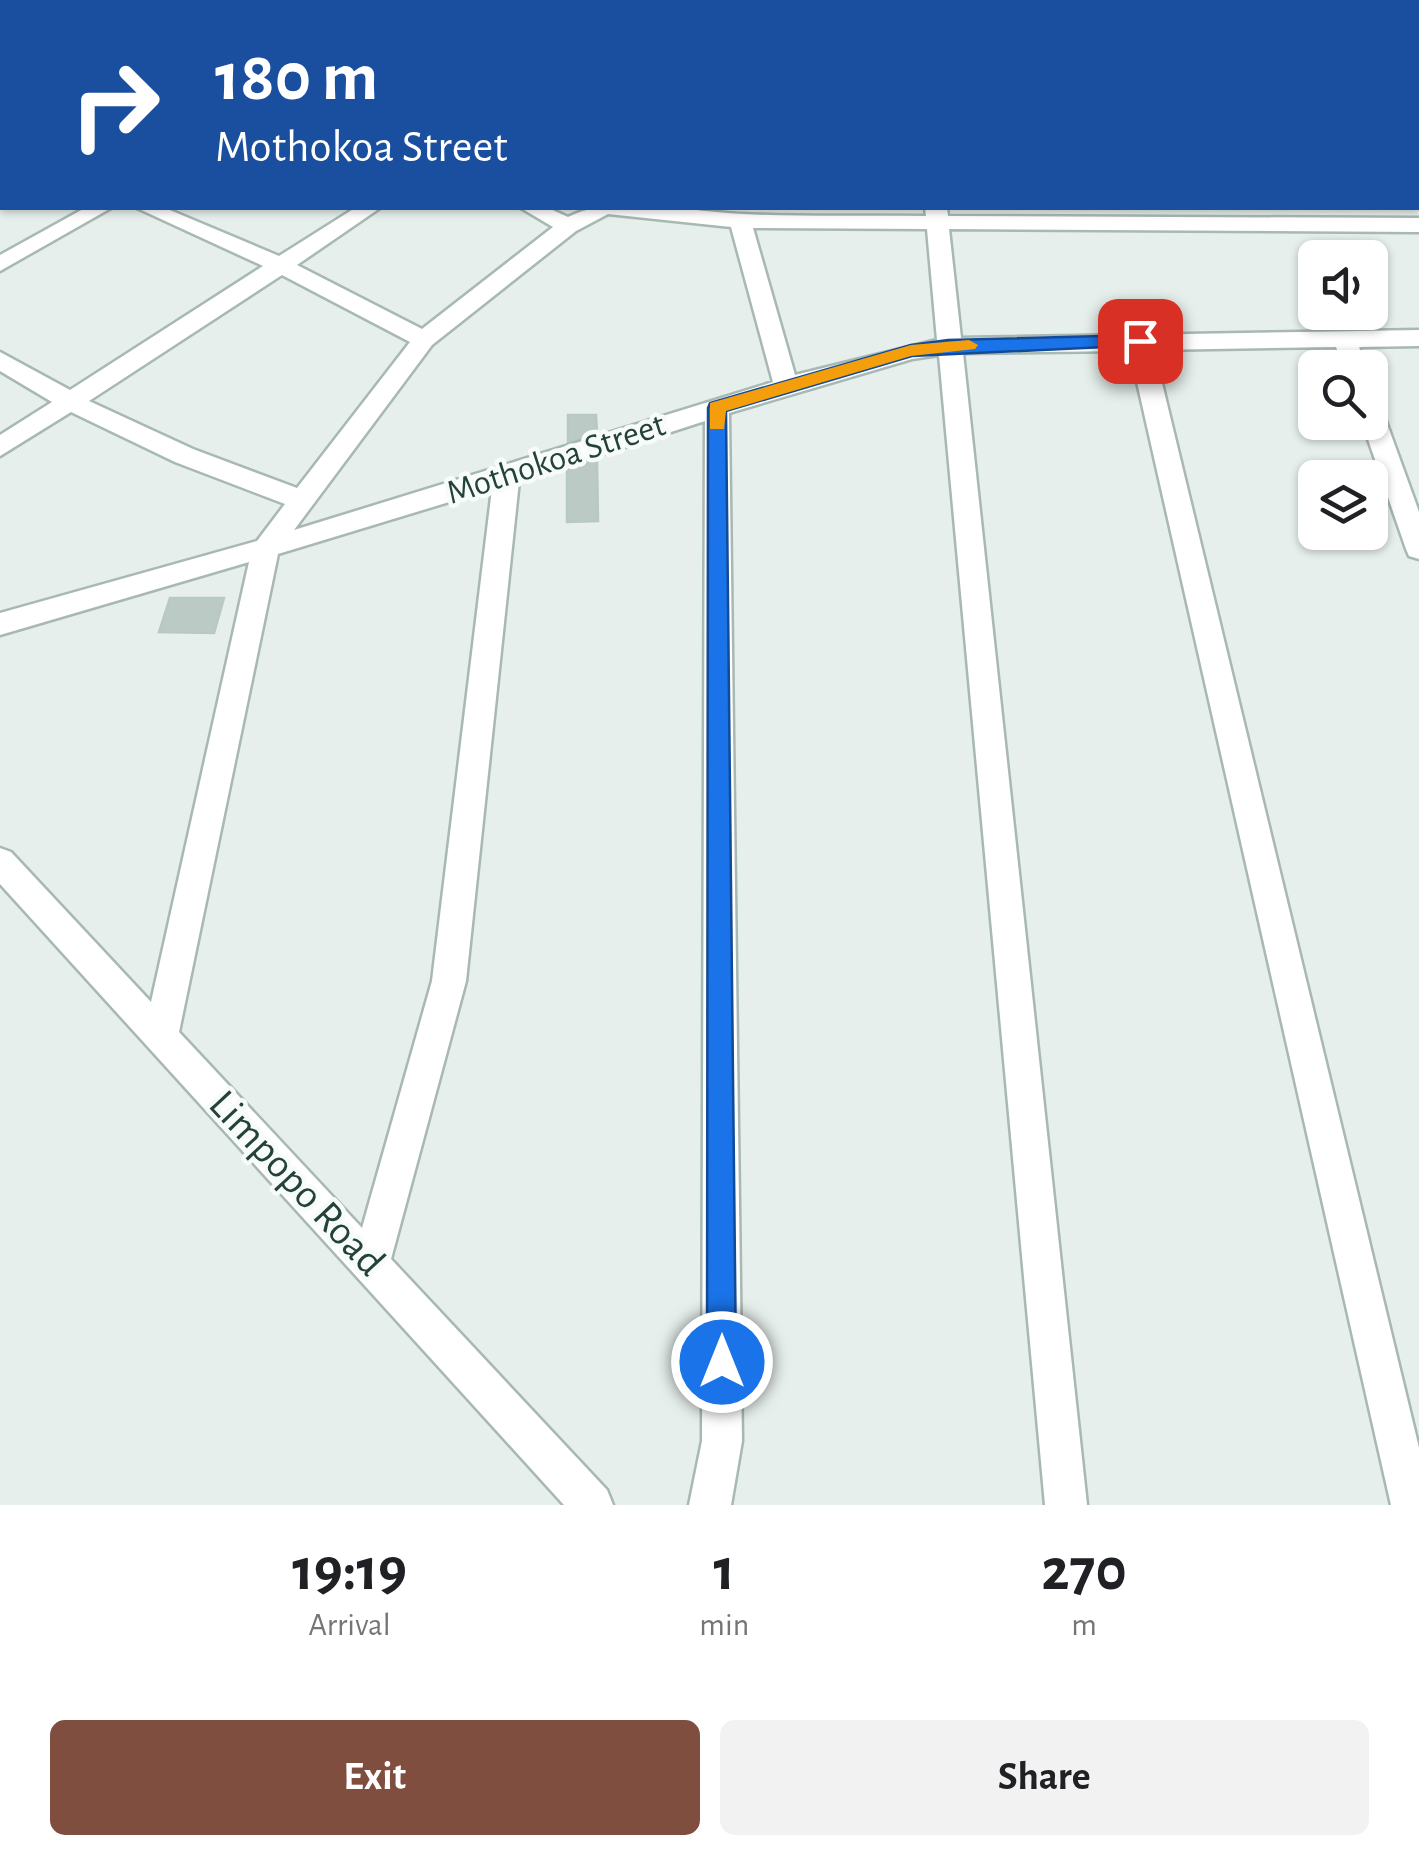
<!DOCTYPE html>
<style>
body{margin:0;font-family:"Alegreya Sans",sans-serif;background:#f2f2f2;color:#202124;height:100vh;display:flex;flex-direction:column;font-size:38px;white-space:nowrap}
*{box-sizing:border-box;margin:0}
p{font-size:32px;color:#757577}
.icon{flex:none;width:55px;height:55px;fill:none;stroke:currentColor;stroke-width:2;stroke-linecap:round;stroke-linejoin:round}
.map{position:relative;height:1505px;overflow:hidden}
.details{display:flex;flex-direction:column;background:#fff;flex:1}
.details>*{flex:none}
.top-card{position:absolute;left:0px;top:0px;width:1420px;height:210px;box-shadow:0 2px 8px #0004;background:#1a4fa0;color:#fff;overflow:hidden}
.fabs{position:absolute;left:1298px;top:240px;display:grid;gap:20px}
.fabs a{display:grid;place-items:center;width:90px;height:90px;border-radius:15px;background:#fff;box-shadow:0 2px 8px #0004;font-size:50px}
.pin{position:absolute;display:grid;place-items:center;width:85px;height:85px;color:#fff;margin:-42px;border-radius:20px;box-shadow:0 5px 15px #0006}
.me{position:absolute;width:110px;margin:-55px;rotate:0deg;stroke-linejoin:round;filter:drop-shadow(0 0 8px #0008)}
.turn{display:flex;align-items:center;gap:35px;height:210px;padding:0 50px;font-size:45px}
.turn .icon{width:130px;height:130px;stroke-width:2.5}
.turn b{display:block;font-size:70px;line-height:85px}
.eta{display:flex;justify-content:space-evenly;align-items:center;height:170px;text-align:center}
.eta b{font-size:60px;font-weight:700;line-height:70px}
.primary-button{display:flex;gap:20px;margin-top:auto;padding:20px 50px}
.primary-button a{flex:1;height:115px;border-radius:15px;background:#7f4e3f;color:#fff;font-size:40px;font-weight:700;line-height:115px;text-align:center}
.primary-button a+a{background:#f2f2f2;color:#202124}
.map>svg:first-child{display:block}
.building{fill:#bbcac4;stroke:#b8c9c2;stroke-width:2.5}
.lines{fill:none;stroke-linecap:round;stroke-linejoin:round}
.minor-casing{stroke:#a8b8b2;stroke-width:5}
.minor{fill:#fff;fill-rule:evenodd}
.route{fill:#1a73e8;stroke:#114b97;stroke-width:2.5}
.slow{fill:#f59e0b}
.labels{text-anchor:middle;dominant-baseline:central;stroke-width:9;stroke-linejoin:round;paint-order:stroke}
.street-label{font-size:35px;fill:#24423a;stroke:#f7fbf9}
.near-street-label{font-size:42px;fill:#24423a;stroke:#f7fbf9}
</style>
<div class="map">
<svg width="1419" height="1505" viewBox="0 0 1419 1505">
<rect width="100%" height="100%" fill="#e6efeb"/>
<path class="building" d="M568,415H596L597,433L568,442Z
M597,460L598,521L567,522V469Z
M170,598H224L214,633L159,632Z"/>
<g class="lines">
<g class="minor-casing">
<path id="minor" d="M70,0H92L93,2H71Z
M395,0H418L419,2H396Z
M1418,82H1419V94H1418Z
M0,127H2V140H0Z
M85,208H111L0,271V255Z
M137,208H165L279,256L355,208H380L297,265L422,329L553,227L521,208H548L568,217C615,193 690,212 742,214C803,217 865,215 926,216L925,208H947L948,216L1419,218V232L949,229L961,338L1419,330V346L1359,347L1367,368H1343L1336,347L1154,350L1419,1448V1505H1391L1130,351L963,353L1087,1505H1045L939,355L912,359L729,413L742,1441L731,1505H689L702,1441L705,421L519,481L466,981L391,1259L607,1490L613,1505H564L0,884V848L11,852L151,1002L249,562L0,635V613L257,541L285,504L175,462L71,412L0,456V435L52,402L0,371V352L70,390L263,266ZM608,214L731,227L773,382L294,530L432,345L576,231ZM753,228L927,229L937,340L795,375ZM282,275L410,342L297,488L193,449L89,401ZM492,489L432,981L362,1228L179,1032L278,554Z
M1370,402L1382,410L1419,512V559L1409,556L1406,549L1362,422H1370Z"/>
</g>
<use href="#minor" class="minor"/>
</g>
<path class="route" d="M1140,335L1149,341L1147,345L912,356L726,411L736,1362L732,1372L722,1376L711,1372L707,1362L708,408L710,403L911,345L948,340Z"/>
<path class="slow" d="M969,340L978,345L975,349L911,356L726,411L724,429H710V403L911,345Z"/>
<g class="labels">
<g class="street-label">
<text transform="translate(556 459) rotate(-18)">Mothokoa Street</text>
</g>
<g class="near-street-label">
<text transform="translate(297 1183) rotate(47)">Limpopo Road</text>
</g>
</g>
</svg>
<div class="fabs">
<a><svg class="icon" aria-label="sound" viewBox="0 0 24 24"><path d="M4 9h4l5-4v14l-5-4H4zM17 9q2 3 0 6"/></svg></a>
<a><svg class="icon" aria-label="search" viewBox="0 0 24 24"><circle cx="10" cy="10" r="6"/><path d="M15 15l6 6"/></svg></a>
<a><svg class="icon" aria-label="layers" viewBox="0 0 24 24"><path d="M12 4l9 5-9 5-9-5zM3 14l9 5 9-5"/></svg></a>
</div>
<div class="pin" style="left:1140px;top:341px;background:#d93025"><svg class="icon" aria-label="arrive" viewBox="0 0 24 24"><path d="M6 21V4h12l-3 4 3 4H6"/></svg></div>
<svg class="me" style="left:722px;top:1362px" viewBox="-20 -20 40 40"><circle r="17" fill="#1a73e8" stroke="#fff" stroke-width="3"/><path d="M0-11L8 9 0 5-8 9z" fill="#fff"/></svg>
<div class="top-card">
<div class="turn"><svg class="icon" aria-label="right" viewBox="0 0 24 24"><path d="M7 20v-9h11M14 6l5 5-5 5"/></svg><div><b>180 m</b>Mothokoa Street</div></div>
</div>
</div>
<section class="details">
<div class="eta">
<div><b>19:19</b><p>Arrival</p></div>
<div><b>1</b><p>min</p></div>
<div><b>270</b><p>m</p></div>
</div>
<div class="primary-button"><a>Exit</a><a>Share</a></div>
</section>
